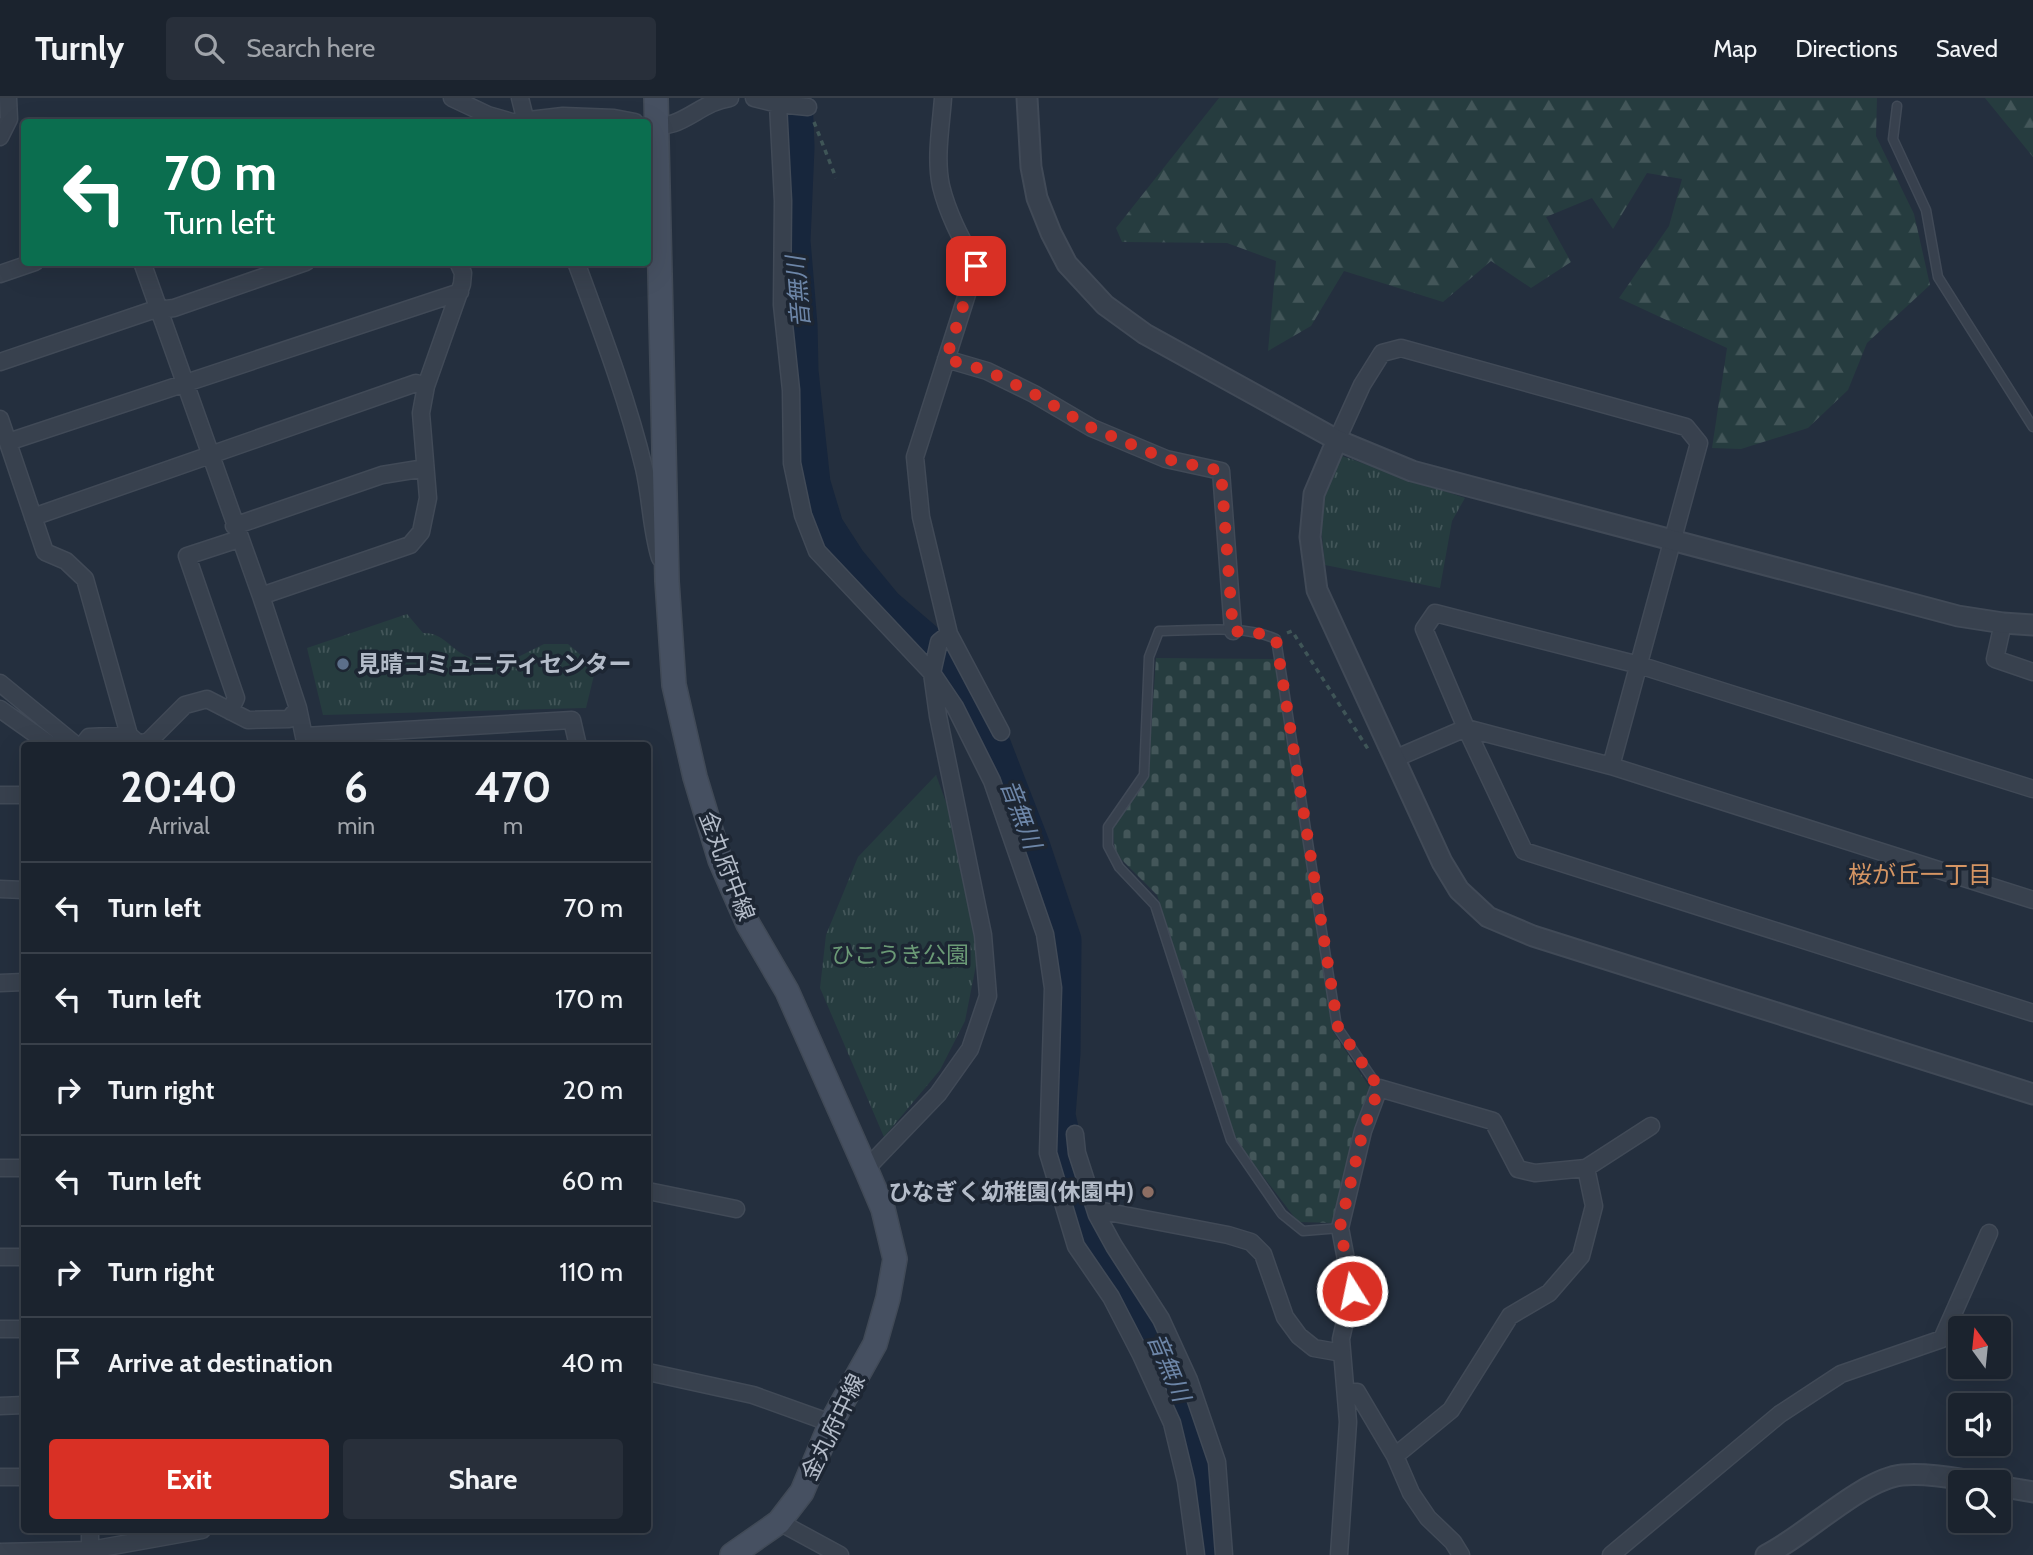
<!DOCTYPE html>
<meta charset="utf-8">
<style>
body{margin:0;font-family:Cabin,"Noto Sans JP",sans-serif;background:#282f3a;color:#f1f3f6;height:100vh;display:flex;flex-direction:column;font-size:26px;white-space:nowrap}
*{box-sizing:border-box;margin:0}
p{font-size:23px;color:#a0a4aa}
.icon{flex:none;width:38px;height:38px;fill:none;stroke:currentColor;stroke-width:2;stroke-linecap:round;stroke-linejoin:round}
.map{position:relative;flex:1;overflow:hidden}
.panel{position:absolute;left:21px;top:644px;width:630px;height:791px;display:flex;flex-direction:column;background:#1b232e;border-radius:7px;box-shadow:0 7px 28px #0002,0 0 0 2px #39404a}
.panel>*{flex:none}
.hud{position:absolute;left:21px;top:21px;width:630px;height:147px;border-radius:7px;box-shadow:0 7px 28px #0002,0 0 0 2px #39404a;background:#0b6e4f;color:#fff;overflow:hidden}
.needle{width:46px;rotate:345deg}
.tools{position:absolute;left:1948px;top:1218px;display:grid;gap:14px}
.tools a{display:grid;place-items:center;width:63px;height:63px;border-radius:7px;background:#1b232e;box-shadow:0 7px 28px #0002,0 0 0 2px #39404a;font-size:35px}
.pin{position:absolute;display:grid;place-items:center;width:60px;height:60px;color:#fff;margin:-30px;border-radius:14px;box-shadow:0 4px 10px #0006}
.me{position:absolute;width:77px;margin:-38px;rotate:350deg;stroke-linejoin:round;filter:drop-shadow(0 0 5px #0008)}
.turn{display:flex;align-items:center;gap:24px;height:147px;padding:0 28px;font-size:32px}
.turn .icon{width:91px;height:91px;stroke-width:2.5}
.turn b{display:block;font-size:49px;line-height:60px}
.eta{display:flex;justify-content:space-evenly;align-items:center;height:119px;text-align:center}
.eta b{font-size:42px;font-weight:800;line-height:49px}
.cta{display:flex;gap:14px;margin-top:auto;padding:14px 28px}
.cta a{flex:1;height:80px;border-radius:7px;background:#d93025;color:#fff;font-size:28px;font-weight:800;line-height:80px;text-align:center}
.cta a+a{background:#282f3a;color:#f1f3f6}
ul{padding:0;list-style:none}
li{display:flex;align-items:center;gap:21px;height:91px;padding:0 28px;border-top:2px solid #39404a}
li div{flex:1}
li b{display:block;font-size:26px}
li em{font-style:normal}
header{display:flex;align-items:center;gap:42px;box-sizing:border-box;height:98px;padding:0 35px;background:#1b232e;border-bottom:2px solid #39404a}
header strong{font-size:33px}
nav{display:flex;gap:38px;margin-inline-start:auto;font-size:24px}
.search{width:490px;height:63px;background:#282f3a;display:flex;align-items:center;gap:18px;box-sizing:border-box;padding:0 24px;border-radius:7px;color:#a0a4aa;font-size:26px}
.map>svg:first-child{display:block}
.grass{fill:url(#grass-tufts)}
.forest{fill:url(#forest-firs)}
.cemetery{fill:url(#cemetery-stones)}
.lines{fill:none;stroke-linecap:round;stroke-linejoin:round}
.river{stroke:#17263c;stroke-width:33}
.service-casing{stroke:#414a57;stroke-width:11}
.minor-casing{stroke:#414a57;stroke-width:19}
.tertiary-casing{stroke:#414a57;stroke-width:23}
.secondary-casing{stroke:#414a57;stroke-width:26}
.path{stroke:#3f5557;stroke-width:3.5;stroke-dasharray:5 5;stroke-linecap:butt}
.service{stroke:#38414e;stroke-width:8}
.minor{stroke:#38414e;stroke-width:16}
.tertiary{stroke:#38414e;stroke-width:19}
.secondary{stroke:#465061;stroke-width:23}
.route{stroke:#d93025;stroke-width:12;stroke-dasharray:0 21.6}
.service-dot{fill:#5c6f8a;stroke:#1d2633;stroke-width:2.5}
.education-dot{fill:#8d6e63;stroke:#1d2633;stroke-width:2.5}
.labels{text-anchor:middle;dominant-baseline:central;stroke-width:7;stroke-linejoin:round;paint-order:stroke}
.poi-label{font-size:23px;font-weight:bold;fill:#b4bcc9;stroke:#1d2633;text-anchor:start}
.street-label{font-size:23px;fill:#b4bcc9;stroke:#1d2633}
.park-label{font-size:23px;fill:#6b9a76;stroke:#1d2633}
.water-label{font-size:24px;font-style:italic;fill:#6d86a8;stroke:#1d2633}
.neighbourhood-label{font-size:24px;fill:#d59563;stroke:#1d2633}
</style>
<header>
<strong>Turnly</strong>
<div class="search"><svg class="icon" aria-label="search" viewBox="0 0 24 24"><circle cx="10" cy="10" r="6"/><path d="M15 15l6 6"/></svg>Search here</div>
<nav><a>Map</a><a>Directions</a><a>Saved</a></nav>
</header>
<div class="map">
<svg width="2033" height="1457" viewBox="0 0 2033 1457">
<defs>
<pattern id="grass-tufts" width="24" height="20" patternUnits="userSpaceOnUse" patternTransform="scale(1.75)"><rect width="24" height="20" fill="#263c3f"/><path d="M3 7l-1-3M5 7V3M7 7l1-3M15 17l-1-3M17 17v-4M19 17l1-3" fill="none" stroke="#435659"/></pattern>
<pattern id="forest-firs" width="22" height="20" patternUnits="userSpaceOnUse" patternTransform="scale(1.75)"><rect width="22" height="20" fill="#263c3f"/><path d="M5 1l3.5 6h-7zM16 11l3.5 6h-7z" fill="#435659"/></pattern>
<pattern id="cemetery-stones" width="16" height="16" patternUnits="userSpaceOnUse" patternTransform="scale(1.75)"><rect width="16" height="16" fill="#263c3f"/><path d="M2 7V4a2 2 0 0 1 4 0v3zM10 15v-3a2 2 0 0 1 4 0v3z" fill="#435659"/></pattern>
</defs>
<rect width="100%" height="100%" fill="#242f3e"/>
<path class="grass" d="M1339,357L1465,400L1452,423L1440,490L1325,467L1319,409Z
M407,516L423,535C443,534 450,551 467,558C477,563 489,565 500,568L544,546H568L590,565L595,573L586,610L323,617L307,550Z
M936,677L954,726L970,799L978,857L965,923L940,972L884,1039L820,890L826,837L858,759Z"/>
<path class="forest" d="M1219,0H1877L1876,38L1914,116L1930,187L1867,245L1848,292L1808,330L1741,351L1712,350L1727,250L1619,200L1669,128L1682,81L1647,75L1613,131L1592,100L1546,119L1571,164L1531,190L1491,163L1443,204L1344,173L1311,228L1268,253L1276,163L1227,145L1122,144L1116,130Z
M1985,0H2033V59Z"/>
<path class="cemetery" d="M1156,560L1276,561L1332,932L1372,993L1335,1125L1298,1124L1234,1040L1157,797L1115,755L1113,731L1148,679Z"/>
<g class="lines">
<path class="river" d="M796,0L798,49L794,143L801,227L802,273L814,385L827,428L849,462L886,507L928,543L968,600L993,643L1033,746L1065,842L1064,955L1059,1017L1079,1107L1104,1163L1146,1216L1184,1299L1204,1374L1210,1457"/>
<g class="service-casing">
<path id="service" d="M1897,8L1893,41L1926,112L1938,179L2033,329
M1340,1130L1303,1133L1282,1116L1231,1042L1155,807L1119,769L1108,748V729L1144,677L1149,559L1159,533C1196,533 1242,526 1276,541L1337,929L1379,990"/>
</g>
<g class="minor-casing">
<path id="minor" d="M452,0L488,17L512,24L563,18L614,20L635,24
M520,0L526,24
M754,0L778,6L808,9
M943,0C941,28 935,60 941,88C948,117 962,142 976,168L915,359L921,419L949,536L1001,634
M778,6L783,103L782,207L791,292L792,365L803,417L817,453L932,575L955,609L992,683L1045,836L1053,890L1048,1055L1076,1148L1111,1199L1141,1257L1172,1325L1186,1383L1196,1457
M648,27C681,34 699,4 730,0
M0,39L9,21L8,0
M142,164L261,498L298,610L306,648
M576,164C601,232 627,300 644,370C651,400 651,431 660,460
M0,176L35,164
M946,261L987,273L1034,296L1092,330L1166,361L1221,373L1233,533
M0,264L150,213L174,210L306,164
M0,321L45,454L66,463L85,481L129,637L139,646L149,643L185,607L207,601L248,622L289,621L298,610
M1337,342L1362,287L1382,255L1401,250L1686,329L1699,345L1611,668
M8,344L460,194
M33,419L416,285L426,288
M234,428L382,377L425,370
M261,498L410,447L421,434L428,400L421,315L426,288L462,186L463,175L458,164
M2003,525L1995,561L2033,574
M0,585L77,648
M0,611L52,648
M230,613L236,600L187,458L239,441
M305,638L572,622L578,648
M82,648L89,639L129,637
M1394,661L1466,630L1611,668L2033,802
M2033,691L1639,567L1435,515L1424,531L1466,630L1524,753L2033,915
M0,697H24
M0,791L24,792
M0,885L24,884
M1075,1036L1077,1055L1097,1117L1114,1148L1161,1221L1189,1282L1217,1364L1224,1457
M0,1070H24
M866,1071L938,996L970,951L988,898L983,837L938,618L932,575L939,544L949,536
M648,1093L736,1111
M1097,1117L1103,1113L1228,1137L1251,1144L1263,1156L1285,1219L1299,1238L1314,1250L1342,1255
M0,1159H24
M0,1231H24
M648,1274L753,1297L831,1325
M1346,1293L1357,1294L1395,1358L1411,1395L1428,1420L1453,1444L1461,1457
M0,1308L24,1307
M1395,1358L1451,1312L1510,1218L1549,1195L1581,1158L1594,1108L1586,1070
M0,1379H24
M779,1424L840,1457
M90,1432V1452
M0,1454L90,1452L202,1432
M1339,1457L1348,1324L1341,1241L1352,1193L1340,1130L1363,1033L1379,990L1493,1023L1518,1071L1535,1075L1586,1070L1651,1028
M1611,1457L1780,1316L1841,1276L1942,1241L1989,1135"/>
</g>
<g class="tertiary-casing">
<path id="tertiary" d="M1027,0L1031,69L1037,100L1051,135L1067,166L1105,207L1145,236L1337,342L1412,373L1958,518L2003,525L2033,527
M1337,342L1314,396L1310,439L1317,492L1442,764L1459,792L1488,819L1533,838L2033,996
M1998,1388L2033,1394
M1766,1457C1805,1438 1862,1381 1902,1377C1927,1375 1953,1380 1978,1384"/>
</g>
<g class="secondary-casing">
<path id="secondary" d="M656,0L667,483L674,587L695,679L720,762L748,826L787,893L866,1071L883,1111L895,1161L888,1200L875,1246L831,1325L802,1394L779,1424L732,1457"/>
</g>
<path class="path" d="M814,24L836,80
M1287,535L1292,533L1368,651"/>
<use href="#service" class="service"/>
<use href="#minor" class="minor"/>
<use href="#tertiary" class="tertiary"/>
<use href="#secondary" class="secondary"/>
</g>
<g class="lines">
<path class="route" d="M976,168L946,261L988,273L1034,296L1092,330L1166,361L1221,373L1233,533L1264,536L1276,541L1338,929L1379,990L1363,1033L1340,1129L1352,1193"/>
</g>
<circle class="service-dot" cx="343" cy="566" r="7"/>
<circle class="education-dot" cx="1148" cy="1094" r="7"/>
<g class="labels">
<g class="poi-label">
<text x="357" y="566">見晴コミュニティセンター</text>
<text x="1134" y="1094" text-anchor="end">ひなぎく幼稚園(休園中)</text>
</g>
<g class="street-label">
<text transform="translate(727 768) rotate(69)">金丸府中線</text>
<text transform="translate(833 1329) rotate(-64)">金丸府中線</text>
</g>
<g class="park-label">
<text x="900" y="857">ひこうき公園</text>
</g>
<g class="water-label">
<text transform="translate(798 194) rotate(-95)">音無川</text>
<text transform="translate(1021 716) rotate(69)">音無川</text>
<text transform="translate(1169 1269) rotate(67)">音無川</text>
</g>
<g class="neighbourhood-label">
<text x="1920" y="776">桜が丘一丁目</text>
</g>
</g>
</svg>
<div class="tools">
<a><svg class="needle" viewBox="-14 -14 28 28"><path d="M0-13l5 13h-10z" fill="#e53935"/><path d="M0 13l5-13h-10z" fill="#a0a4aa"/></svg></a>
<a><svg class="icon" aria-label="sound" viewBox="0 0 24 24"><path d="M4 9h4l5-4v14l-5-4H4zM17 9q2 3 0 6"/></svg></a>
<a><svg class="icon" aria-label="search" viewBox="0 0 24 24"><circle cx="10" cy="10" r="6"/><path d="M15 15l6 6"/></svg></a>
</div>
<div class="pin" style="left:976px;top:168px;background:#d93025"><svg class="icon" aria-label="arrive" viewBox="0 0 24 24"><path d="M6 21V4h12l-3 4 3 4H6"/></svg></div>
<svg class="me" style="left:1352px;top:1193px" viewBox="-20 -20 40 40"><circle r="17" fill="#d93025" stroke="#fff" stroke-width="3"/><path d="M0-11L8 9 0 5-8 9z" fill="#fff"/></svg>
<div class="hud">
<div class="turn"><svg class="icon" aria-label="left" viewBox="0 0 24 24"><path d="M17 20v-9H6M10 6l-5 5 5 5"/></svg><div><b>70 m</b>Turn left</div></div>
</div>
<section class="panel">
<div class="eta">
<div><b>20:40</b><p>Arrival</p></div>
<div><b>6</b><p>min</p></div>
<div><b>470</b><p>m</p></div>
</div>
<ul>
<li><svg class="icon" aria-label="left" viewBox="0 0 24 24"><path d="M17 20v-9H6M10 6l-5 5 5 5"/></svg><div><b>Turn left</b></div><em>70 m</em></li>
<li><svg class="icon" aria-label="left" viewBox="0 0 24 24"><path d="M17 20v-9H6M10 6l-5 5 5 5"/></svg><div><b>Turn left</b></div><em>170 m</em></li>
<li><svg class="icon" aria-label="right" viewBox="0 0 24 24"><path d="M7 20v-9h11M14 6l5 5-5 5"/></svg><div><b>Turn right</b></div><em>20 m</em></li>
<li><svg class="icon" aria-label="left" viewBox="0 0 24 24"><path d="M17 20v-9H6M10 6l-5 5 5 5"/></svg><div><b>Turn left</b></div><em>60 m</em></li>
<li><svg class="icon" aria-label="right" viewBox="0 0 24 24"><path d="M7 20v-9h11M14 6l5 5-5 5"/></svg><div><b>Turn right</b></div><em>110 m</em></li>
<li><svg class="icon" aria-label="arrive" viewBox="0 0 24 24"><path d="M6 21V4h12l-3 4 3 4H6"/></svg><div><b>Arrive at destination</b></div><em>40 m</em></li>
</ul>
<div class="cta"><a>Exit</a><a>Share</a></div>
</section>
</div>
